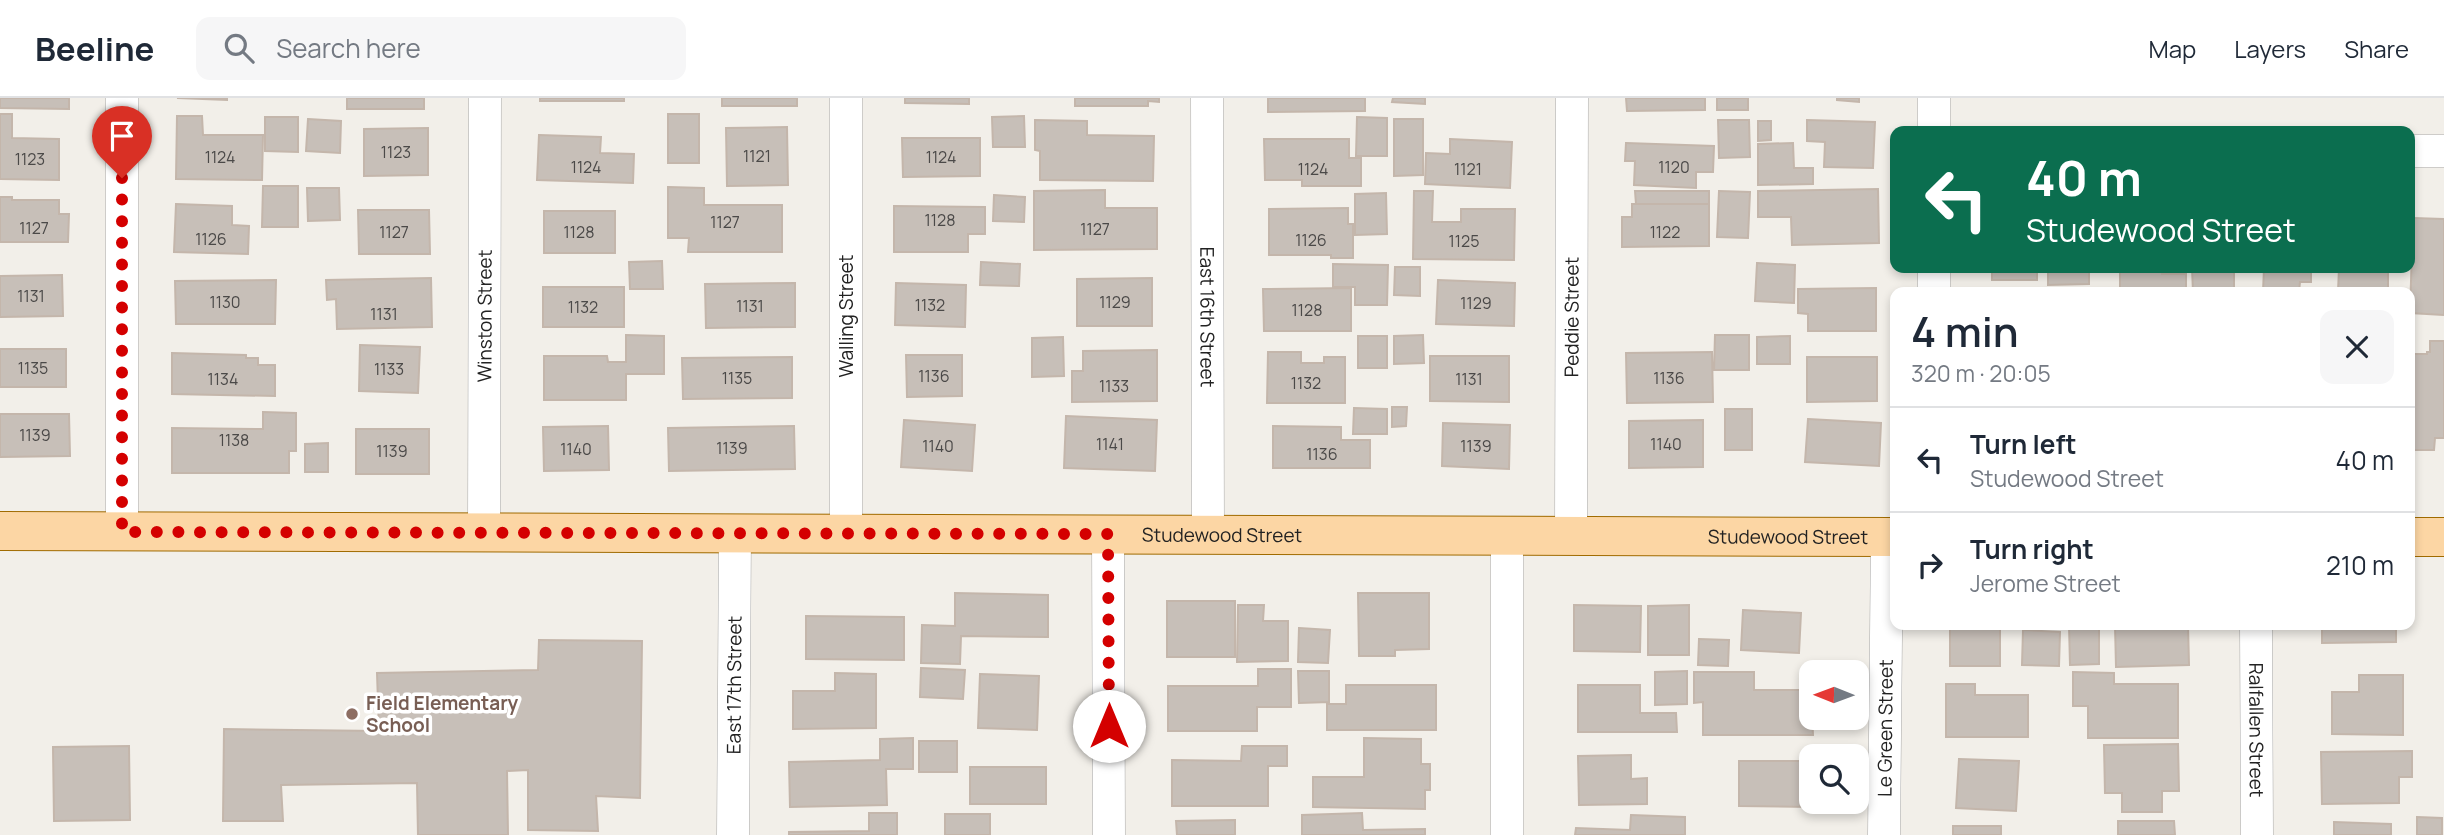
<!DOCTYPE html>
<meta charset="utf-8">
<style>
body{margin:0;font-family:Manrope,sans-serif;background:#f6f6f7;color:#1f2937;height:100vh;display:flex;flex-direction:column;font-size:26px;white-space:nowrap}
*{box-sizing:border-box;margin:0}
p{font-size:23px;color:#747a83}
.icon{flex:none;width:38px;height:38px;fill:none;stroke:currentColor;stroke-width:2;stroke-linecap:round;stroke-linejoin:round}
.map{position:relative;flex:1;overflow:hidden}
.sheet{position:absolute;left:1890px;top:189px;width:525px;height:343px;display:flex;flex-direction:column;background:#fff;border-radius:14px;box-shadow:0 4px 10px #0003}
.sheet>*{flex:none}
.banner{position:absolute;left:1890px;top:28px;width:525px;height:147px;border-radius:14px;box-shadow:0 4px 10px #0003;background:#0b6e4f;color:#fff;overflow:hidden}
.needle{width:46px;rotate:271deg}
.tools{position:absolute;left:1799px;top:562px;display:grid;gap:14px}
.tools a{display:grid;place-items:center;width:70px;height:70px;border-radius:14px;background:#fff;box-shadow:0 4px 10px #0003;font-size:35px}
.pin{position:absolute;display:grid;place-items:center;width:60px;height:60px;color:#fff;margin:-72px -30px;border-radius:50% 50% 50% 0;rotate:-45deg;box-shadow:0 0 7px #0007}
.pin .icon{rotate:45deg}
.me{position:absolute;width:77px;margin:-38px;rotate:0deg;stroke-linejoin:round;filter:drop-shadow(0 0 5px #0008)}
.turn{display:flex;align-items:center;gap:24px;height:147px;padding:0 21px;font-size:32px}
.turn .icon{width:91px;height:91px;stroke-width:2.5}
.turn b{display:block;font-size:49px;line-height:60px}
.round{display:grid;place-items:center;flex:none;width:74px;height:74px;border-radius:14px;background:#f6f6f7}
.summary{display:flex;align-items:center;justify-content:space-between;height:119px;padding:0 21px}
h1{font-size:42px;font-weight:600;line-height:52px}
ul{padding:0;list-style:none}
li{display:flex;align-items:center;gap:21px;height:105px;padding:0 21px;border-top:2px solid #e0e1e3}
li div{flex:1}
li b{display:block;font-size:26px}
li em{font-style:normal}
header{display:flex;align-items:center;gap:42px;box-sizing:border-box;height:98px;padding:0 35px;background:#fff;border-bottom:2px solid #e0e1e3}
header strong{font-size:33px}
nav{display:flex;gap:38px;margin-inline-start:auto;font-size:24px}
.search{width:490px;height:63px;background:#f6f6f7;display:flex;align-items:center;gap:18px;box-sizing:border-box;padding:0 24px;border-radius:14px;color:#747a83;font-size:26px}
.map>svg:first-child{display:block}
.building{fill:#c7bfb8;stroke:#c4b6ab;stroke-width:2}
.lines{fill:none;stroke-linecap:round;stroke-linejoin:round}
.minor-casing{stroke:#a9a9a9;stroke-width:33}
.major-casing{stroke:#a06b00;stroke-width:40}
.minor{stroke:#fff;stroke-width:32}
.major{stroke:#fcd6a4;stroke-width:38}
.route{stroke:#d40000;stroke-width:12;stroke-dasharray:0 21.6}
.education-dot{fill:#8d6e63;stroke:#fff;stroke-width:2.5}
.labels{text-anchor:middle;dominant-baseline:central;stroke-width:7;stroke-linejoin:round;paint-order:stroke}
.number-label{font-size:16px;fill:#4b4948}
.street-label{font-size:19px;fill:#222;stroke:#fff}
.education-label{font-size:19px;font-weight:bold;fill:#785e54;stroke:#fff;text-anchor:start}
</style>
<header>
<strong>Beeline</strong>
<div class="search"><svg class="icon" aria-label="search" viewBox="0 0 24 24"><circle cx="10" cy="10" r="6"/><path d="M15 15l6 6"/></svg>Search here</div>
<nav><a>Map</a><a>Layers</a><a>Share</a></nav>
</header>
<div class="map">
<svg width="2444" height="737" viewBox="0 0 2444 737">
<rect width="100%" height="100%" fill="#f2efe9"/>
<path class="building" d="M0,0H69V11L0,10Z
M177,0H227V2Z
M347,0H424V11H347Z
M540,0H624V3H540Z
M722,0H797V8H722Z
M905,0H969V6L905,5Z
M1075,0H1159V4L1148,3V8H1075Z
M1268,0H1365V13L1268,14Z
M1393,0H1425V6L1392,4Z
M1626,0H1705V12L1627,13Z
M1717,0H1748V12H1717Z
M1837,0H1859V4L1837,2Z
M0,16H12V40L59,41V82L0,81Z
M668,16H699V65H668Z
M177,18H202L203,37H263L262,82L176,81Z
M1024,18L1025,49H993L992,19Z
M265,19H298V54L265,53Z
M1357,19L1387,20V58H1356Z
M308,21L341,23L340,55L306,53Z
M1394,21H1423V77L1394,78Z
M1035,22L1087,23V37L1154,38L1153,83L1040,82V53L1035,52Z
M1718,22H1749L1750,59L1719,60Z
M1807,22L1875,24L1873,70L1824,69L1825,44L1807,43Z
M1758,23H1771V42L1758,43Z
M787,29L788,87L727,88L726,30Z
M428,30V77L364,78V31Z
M539,37L601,39L600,55L634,56L633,85L537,82Z
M902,40H980V78L903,79Z
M1264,41H1349V60H1361V88H1302V82H1265Z
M1450,41L1512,44L1510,90L1425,86L1426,55L1450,56Z
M1626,45L1714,48L1713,74H1696V90L1634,87L1635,63H1625Z
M1793,45L1794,70H1813V86L1758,87V46Z
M263,88H298V129H262Z
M668,89L704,90V107H782V154H688L689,140H668Z
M307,90H339L340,122L308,123Z
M1878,91L1879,145L1792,147L1791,119H1758V93Z
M1105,92V110H1157V151L1034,152V93Z
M1414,93H1433L1432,124H1461V111H1515L1514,162L1413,161Z
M1635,93H1709V106H1636Z
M1719,93L1750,94L1748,140L1717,139Z
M1386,95L1387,136L1355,137V96Z
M994,97L1025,99L1024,124L993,123Z
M0,99H12V102H59V116H69L68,144H0Z
M176,106L232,108V127L249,128L248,156L174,154Z
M1632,106H1709V148L1622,149V119H1632Z
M894,108L985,109V136H968V154H894Z
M1348,110V126H1353V160H1331V157H1269V111Z
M358,112H429L430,156H359Z
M544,113H615V155H544Z
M2413,120L2444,121V217L2410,215Z
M662,163L663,191H630L629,164Z
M981,164L1020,166L1019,188L980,187Z
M1757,165L1795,167L1794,205L1755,203Z
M1333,166L1388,167L1387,207H1355V189H1333Z
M1395,169H1420V198L1394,197Z
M1992,170H2037V182H1992Z
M2048,170H2089V186L2048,187Z
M2120,170H2162V176H2186V194H2120Z
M2192,170H2234V194H2193Z
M2264,170H2311V184H2300L2299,194H2263Z
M2339,170H2388V194H2338Z
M62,177L63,218L0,219V178Z
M431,180L432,229L337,231L336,201L327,202L326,182Z
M1152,180V228H1077V181Z
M276,182L275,226H176L175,183Z
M1438,182L1515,185L1514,228L1436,226Z
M795,185V229L706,230L705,186Z
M896,185L966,187L965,229L895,227Z
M543,189H624V229H543Z
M1351,190V233H1264L1263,191Z
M1876,190V233H1808V216L1798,215V191Z
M2072,191H2115V194H2072Z
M626,237L664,238V276H626V302H544V258H607L608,264H626Z
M1423,237L1424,265L1394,266V238Z
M1715,237H1749V272H1714Z
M1358,238H1387V270H1358Z
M1790,238V266H1757V239Z
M1063,239L1064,278L1032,279V240Z
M2430,243H2444V340H2435L2434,352H2410V256H2427V254H2430Z
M360,247L420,249L418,295L359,293Z
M0,251H66V289H0Z
M1157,252V303L1072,304V273H1083V253Z
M1268,254H1301V265H1324V259H1345V305H1267Z
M1712,254L1713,304L1627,305L1626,255Z
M172,255L246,257V260H258V267H275V298L172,296Z
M906,257H962V298L907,299Z
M1430,258H1509V304L1430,303Z
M792,259V300L683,301L682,260Z
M1807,259H1877V303L1807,304Z
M1392,309H1407L1406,328L1392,329Z
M1354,310L1387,311V336H1353Z
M1725,311H1752V352H1725Z
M263,314L296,315V353H289V375H172V330L263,331Z
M0,316H69L70,358L0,359Z
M1066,318L1157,322L1155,373L1064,370Z
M1808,321L1881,325L1879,368L1805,364Z
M904,322L975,327L972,373L901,369Z
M1703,322V369L1629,370V323Z
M1443,325L1510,327L1509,371L1442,368Z
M608,328L609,372L544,373L543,329Z
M794,328L795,371L669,373L668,330Z
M1273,328L1341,329V342H1370V370H1273Z
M356,331H429V376H356Z
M328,345V374H305V346Z
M955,495L1048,497V539L961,538L960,566L921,565L922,527L955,528Z
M1358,495H1429V551L1395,552V558H1359Z
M1167,503H1235V559H1167Z
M1238,507H1264L1263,523H1288V563L1237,564Z
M1574,507L1641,508L1640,554L1574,553Z
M1689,507V557H1648V508Z
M1743,512L1801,515L1799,555L1741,552Z
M806,518L904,519V562L806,561Z
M1950,527H2000V568H1950Z
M2069,527H2099V566L2070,567Z
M2115,527H2188L2189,567L2116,569Z
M2322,527H2396V544L2322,545Z
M1299,530L1330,532L1328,565L1298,564Z
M2023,532L2060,534L2059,568L2022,567Z
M1699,541L1729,542L1728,568L1698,567Z
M539,542L642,543L640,700L596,698L598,733L528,732V672L507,673L508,737H418L417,685L281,687L283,723H223L224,631L379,633L377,575L538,572Z
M921,570L965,572L963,601L920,599Z
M1258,571H1291V609H1257V633H1168V588H1258Z
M1298,573H1329V604L1299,605Z
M1687,573V606L1655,607V574Z
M1694,574H1754V592H1811L1813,637H1703V604L1694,605Z
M2073,574L2114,575V586H2178V640H2088V608H2073Z
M835,575L876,576V630L793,631V593H835Z
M980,576L1039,578L1037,632L978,630Z
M2359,577H2403V637L2332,636V594H2359Z
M1946,586H1975V597H2028V639H1946Z
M1346,587H1436V632H1327V606H1346Z
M1578,587H1640V615H1676L1677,634H1578Z
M913,640V671H886L887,707L790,709L789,664L880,662V641Z
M1364,640L1421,641V666H1430V692H1425V711L1313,709V679H1364Z
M919,643H957V674H919Z
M2178,646L2179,693H2162V714H2122V695H2105L2104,647Z
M129,648L130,722L54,723L53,649Z
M1242,648H1287V668H1268V708H1172V662L1241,663Z
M2412,653V679H2399V705L2322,706L2321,654Z
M1631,657V681L1647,680V706L1579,707L1578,658Z
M1959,661L2019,663L2016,713L1956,710Z
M1739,663H1810V709L1739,708Z
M970,669H1046V706H970Z
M869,715H897V737H789V734L869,733Z
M1362,715L1363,732L1425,731V737H1302V717Z
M945,716H990V737H945Z
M1631,717L1685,719V737H1575L1576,730L1630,732Z
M2417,719L2442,720V737H2417Z
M1235,722V737H1177L1176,723Z
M2118,723H2174L2175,737H2118Z
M2334,724L2391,726V737H2334Z
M1953,728H2001V737H1953Z"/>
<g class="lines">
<g class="minor-casing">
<g id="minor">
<path d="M122,0V434"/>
<path id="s1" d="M1207,0L1208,437"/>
<path d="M1934,33V0"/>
<path d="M2410,53H2444"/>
<path d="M1934,194V170"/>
<path id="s2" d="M484,435L485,0"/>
<path d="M846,436V0"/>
<path d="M1108,436L1109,737"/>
<path d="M1507,438V737"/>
<path id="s3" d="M1571,438L1572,0"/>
<path id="s4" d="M2256,527L2257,737"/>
<path id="s5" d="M733,737L735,435"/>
<path id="s6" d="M1884,737L1887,439"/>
</g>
</g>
<g class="major-casing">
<g id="major">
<path id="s7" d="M0,433L1895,439"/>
<path d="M2410,439H2444"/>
</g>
</g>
<use href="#minor" class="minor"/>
<use href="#major" class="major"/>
</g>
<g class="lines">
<path class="route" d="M122,80V434L1108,436L1109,628"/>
</g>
<circle class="education-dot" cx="352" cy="616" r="7"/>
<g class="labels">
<g class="number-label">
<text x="396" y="54">1123</text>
<text x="757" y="58">1121</text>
<text x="220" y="59">1124</text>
<text x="941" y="59">1124</text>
<text x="30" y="61">1123</text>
<text x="586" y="69">1124</text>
<text x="1674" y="69">1120</text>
<text x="1313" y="71">1124</text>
<text x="1468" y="71">1121</text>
<text x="940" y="122">1128</text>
<text x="725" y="124">1127</text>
<text x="34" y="130">1127</text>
<text x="1095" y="131">1127</text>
<text x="394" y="134">1127</text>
<text x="579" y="134">1128</text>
<text x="1665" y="134">1122</text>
<text x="211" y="141">1126</text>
<text x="1311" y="142">1126</text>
<text x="1464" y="143">1125</text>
<text x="31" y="198">1131</text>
<text x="225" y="204">1130</text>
<text x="1115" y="204">1129</text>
<text x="1476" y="205">1129</text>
<text x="930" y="207">1132</text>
<text x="750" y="208">1131</text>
<text x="583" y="209">1132</text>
<text x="1307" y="212">1128</text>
<text x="384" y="216">1131</text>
<text x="33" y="270">1135</text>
<text x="389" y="271">1133</text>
<text x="934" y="278">1136</text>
<text x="737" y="280">1135</text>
<text x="1669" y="280">1136</text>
<text x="223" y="281">1134</text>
<text x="1469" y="281">1131</text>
<text x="1306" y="285">1132</text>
<text x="1114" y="288">1133</text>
<text x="35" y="337">1139</text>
<text x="234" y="342">1138</text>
<text x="1110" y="346">1141</text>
<text x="1666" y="346">1140</text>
<text x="938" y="348">1140</text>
<text x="1476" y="348">1139</text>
<text x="732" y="350">1139</text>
<text x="576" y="351">1140</text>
<text x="392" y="353">1139</text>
<text x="1322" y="356">1136</text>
</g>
<g class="street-label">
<text stroke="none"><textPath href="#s2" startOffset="217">Winston Street</textPath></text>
<text transform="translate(846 218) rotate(-90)">Walling Street</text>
<text stroke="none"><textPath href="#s1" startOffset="219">East 16th Street</textPath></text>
<text stroke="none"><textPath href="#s3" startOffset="219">Peddie Street</textPath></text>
<text stroke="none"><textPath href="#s7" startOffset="1222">Studewood Street</textPath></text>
<text stroke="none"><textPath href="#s7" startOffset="1788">Studewood Street</textPath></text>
<text stroke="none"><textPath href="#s5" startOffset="150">East 17th Street</textPath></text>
<text stroke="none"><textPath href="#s6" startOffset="107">Le Green Street</textPath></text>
<text stroke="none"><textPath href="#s4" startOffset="105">Ralfallen Street</textPath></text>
</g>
<g class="education-label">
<text x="366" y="605">Field Elementary<tspan x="366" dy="22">School</tspan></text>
</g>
</g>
</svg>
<div class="tools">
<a><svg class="needle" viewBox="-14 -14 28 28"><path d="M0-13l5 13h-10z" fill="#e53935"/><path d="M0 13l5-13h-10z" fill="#747a83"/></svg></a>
<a><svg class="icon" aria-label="search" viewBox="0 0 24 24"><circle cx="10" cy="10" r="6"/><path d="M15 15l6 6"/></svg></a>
</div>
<div class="pin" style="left:122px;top:80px;background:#d93025"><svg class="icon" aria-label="arrive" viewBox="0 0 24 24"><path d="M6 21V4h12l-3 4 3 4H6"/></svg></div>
<svg class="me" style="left:1109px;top:628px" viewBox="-20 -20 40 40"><circle r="19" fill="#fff"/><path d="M0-13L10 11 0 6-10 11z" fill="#d40000"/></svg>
<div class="banner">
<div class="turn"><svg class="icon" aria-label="left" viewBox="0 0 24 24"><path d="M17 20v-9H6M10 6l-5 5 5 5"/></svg><div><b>40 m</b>Studewood Street</div></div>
</div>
<section class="sheet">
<div class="summary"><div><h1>4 min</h1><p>320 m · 20:05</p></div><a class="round"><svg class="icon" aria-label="close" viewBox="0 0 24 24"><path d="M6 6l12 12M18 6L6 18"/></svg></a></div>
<ul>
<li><svg class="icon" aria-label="left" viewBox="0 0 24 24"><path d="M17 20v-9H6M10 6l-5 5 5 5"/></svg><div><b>Turn left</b><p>Studewood Street</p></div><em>40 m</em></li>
<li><svg class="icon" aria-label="right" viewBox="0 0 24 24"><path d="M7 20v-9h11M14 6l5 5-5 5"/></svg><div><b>Turn right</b><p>Jerome Street</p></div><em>210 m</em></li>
</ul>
</section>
</div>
